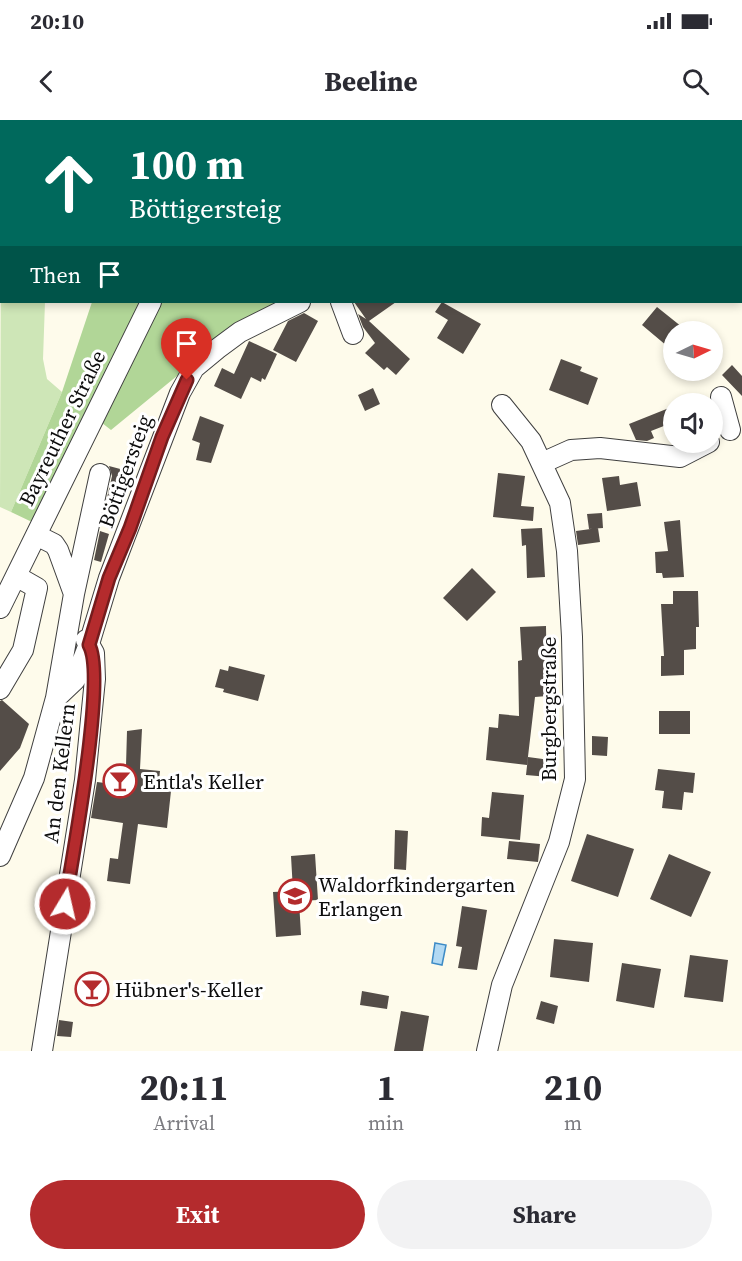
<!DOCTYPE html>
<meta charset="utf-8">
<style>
body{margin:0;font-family:"Source Serif 4",serif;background:#f2f2f3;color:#2b2b33;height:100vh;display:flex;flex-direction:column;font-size:22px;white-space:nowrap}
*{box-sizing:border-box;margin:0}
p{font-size:20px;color:#7c7c81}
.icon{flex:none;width:33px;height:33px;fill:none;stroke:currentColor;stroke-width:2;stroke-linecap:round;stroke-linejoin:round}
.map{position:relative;height:931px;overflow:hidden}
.side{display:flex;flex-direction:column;background:#fff;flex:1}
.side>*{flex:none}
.guide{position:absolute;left:0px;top:0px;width:742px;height:183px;box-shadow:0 3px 9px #0003;background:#00695c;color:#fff;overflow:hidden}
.needle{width:39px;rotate:85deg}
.buttons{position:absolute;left:663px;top:201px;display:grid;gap:12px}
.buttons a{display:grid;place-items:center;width:60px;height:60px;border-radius:50%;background:#fff;box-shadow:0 3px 9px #0003;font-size:30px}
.pin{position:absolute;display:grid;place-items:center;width:51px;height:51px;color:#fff;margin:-62px -26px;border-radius:50% 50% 50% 0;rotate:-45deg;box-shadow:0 0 6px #0007}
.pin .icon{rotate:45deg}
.me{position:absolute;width:66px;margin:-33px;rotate:9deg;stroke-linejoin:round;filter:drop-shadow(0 0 4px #0008)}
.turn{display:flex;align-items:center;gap:21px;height:126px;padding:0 30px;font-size:27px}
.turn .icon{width:78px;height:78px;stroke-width:2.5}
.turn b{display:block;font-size:42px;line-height:51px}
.then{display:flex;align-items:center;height:57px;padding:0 30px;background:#0003;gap:12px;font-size:22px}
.eta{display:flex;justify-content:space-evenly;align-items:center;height:102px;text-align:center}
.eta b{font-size:36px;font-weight:700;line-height:42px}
.primary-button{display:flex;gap:12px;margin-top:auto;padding:12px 30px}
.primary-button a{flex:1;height:69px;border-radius:36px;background:#b42b2d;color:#fff;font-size:24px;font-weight:700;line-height:69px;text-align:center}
.primary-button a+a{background:#f2f2f3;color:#2b2b33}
.status{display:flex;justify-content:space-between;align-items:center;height:42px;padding:0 30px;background:#fff;direction:ltr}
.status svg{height:16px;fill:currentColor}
header{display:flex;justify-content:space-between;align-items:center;height:78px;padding:0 30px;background:#fff;font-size:27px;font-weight:700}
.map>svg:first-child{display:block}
.green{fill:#cee6b7}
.forest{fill:#b1d697}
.water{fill:#b2d9f3;stroke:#3d8bc6;stroke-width:1.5}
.building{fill:#544d48}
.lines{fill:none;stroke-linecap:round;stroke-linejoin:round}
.minor-casing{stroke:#3f3f3f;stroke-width:22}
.minor{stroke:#fff;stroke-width:20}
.rail{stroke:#b42b2d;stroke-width:4.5}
.route-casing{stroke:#751c1d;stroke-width:15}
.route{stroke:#b42b2d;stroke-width:10}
.labels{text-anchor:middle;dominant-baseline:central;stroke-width:6;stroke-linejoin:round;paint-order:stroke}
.street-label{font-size:21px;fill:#0c0c0c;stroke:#fff}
.poi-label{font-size:21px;fill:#0c0c0c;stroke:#fff;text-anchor:start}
</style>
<div class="status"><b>20:10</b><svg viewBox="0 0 49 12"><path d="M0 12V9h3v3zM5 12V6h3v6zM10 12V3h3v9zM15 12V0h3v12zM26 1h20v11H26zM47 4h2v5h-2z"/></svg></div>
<header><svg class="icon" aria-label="back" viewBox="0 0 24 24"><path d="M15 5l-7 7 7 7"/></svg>Beeline<svg class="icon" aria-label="search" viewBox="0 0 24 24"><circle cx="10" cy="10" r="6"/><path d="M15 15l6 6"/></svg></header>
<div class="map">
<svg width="742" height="931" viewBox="0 0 742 931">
<rect width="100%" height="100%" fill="#fefbeb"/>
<path class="green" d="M526,0H742V33L741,2H524Z
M1,106L2,182H45L43,239L47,259L62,272L11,392L0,387Z"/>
<path class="forest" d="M303,0H526L302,1Z
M92,182H299L194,242L111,310L88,292L32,402L11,392L62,272Z"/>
<path class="water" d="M435,823L446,825L442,845L432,843Z"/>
<path class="building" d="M354,182H396L369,201L410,239L396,255L387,247L384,250L365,233L375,223L363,207L358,194L366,199Z
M442,182L481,204L463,234L437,218L448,200L435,192Z
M657,187L682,207L678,212H674V217L667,226L642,205Z
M304,193L318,201L296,242L273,230L288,201Z
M249,221L277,234L265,260L262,258L261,262L251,257L241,279L214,266L222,248L234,254Z
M561,239L582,247L580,251L598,258L588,285L549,270Z
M732,245L742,256V276L722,255Z
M373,268L380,284L365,291L358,275Z
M674,286V302L651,311L654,318L647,321L636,320L629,304Z
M200,296L224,305L211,343L196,340L200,323L192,320Z
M109,346L124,350L117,384L106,382L112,356Z
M498,353L525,356L521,386L534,387L533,401L493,397Z
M619,356L620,365L637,362L641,386L607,391L602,358Z
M602,393L603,408L589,409L587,394Z
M680,400L684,457L663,458L662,453H656L655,432L668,431L664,402Z
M542,408L545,457L527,458L526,425L522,426L521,409Z
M598,408L600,422L578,425L576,411Z
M100,411L109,414L101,442L94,440Z
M472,448L496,472L467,501L443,478Z
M673,471H698L699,507H696V529L684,530V555L661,556V536H664L661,484H673Z
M546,506L547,576L535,577L527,645L486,640L489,607L498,608L499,594L519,596L518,541L522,540L520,507Z
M229,546L265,555L258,581L223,572L224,569L215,567L220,549L228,551Z
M2,580L29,604L20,628L0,651V581Z
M659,591H690V614H659Z
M142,609L140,649L160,651L158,669L171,671L167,708L138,704L130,764L107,761L110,738L118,739L123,703L91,698L97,662L105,663L107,653L117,655L118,646H126L127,611Z
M592,616L608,617L607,636L592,635Z
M528,637L550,640L549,657L526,655Z
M658,649L695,653L693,673L684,672L682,690L662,688L664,671L655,670Z
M492,672L524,675L520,720L481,716L482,697L489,698Z
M395,710L408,711L406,750L394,749Z
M587,714L634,729L618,777L571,761Z
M509,721L540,724L538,742L507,739Z
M315,734L318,780L299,781L301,815L276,817L273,772L293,771L291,736Z
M669,734L711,752L691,797L650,779Z
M462,786L487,790L477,850L458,848L462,827L456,826Z
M554,819L593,823L589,862L550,857Z
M690,835L728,840L723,882L684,877Z
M622,843L661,849L654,888L616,881Z
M362,871L389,876L387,889L360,885Z
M541,881L558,886L554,904L536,899Z
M401,891L429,896L423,931H394Z
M59,900L73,902L71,917L57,916Z"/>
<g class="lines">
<g class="minor-casing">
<path id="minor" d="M242,2L243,0
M341,182L353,214
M721,277L730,310
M542,343L571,330L600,328L680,337L709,322
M74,474L100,354
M0,488L151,182
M0,569L23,530L37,468L16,456
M56,578L75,560L89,524L86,520
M0,736L34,658L56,578L74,474L58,430L54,424L36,415
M42,931L85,660L95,559L94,533L89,524L109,458L180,273L194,248L217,229L240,212L300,182
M487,931L502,865L559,722L575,659L572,517L567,431L560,383L531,321L502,285"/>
</g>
<use href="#minor" class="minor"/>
<path class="rail" d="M121,0L142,2
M0,2H2
M0,39H2
M0,49H2"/>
</g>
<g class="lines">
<g class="route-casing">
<path id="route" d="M65,784C72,738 107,557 89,525L109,458L130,408L162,317L187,260"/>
</g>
<use href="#route" class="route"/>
</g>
<defs>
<g id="bar-ring" transform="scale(1.725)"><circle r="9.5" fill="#fff" stroke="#b42b2d" stroke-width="1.5"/><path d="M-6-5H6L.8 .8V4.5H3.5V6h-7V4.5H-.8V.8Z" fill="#b42b2d"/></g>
<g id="school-ring" transform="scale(1.725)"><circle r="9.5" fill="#fff" stroke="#b42b2d" stroke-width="1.5"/><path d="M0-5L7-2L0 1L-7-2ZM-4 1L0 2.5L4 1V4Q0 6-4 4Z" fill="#b42b2d"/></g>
</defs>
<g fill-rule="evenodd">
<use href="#bar-ring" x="120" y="661"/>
<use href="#school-ring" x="295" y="776"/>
<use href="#bar-ring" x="92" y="869"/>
</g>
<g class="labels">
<g class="street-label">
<text transform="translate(62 308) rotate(-64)">Bayreuther Straße</text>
<text transform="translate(125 351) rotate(-70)">Böttigersteig</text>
<text transform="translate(548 589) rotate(-90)">Burgbergstraße</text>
<text transform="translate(59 653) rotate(-83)">An den Kellern</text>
</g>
<g class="poi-label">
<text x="143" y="661">Entla's Keller</text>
<text x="318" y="764">Waldorfkindergarten<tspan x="318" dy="24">Erlangen</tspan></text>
<text x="115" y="869">Hübner's-Keller</text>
</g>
</g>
</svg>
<div class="buttons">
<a><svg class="needle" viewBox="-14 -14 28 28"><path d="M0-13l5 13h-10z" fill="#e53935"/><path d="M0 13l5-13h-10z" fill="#7c7c81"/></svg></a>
<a><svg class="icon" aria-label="sound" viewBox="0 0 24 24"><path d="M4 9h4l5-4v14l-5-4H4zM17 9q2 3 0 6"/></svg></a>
</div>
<div class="pin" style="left:187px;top:260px;background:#d93025"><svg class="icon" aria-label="arrive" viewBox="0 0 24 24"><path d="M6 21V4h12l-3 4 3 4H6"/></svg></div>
<svg class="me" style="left:65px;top:784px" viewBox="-20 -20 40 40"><circle r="17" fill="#b42b2d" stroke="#fff" stroke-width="3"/><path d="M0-11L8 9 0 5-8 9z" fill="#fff"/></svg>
<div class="guide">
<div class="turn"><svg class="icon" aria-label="ahead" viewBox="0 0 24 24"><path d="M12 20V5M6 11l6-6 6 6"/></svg><div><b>100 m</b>Böttigersteig</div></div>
<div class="then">Then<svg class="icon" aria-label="arrive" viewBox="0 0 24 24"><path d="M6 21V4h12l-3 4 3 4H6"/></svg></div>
</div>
</div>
<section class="side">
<div class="eta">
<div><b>20:11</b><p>Arrival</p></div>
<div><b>1</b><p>min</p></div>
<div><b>210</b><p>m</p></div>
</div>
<div class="primary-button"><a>Exit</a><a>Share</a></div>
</section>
